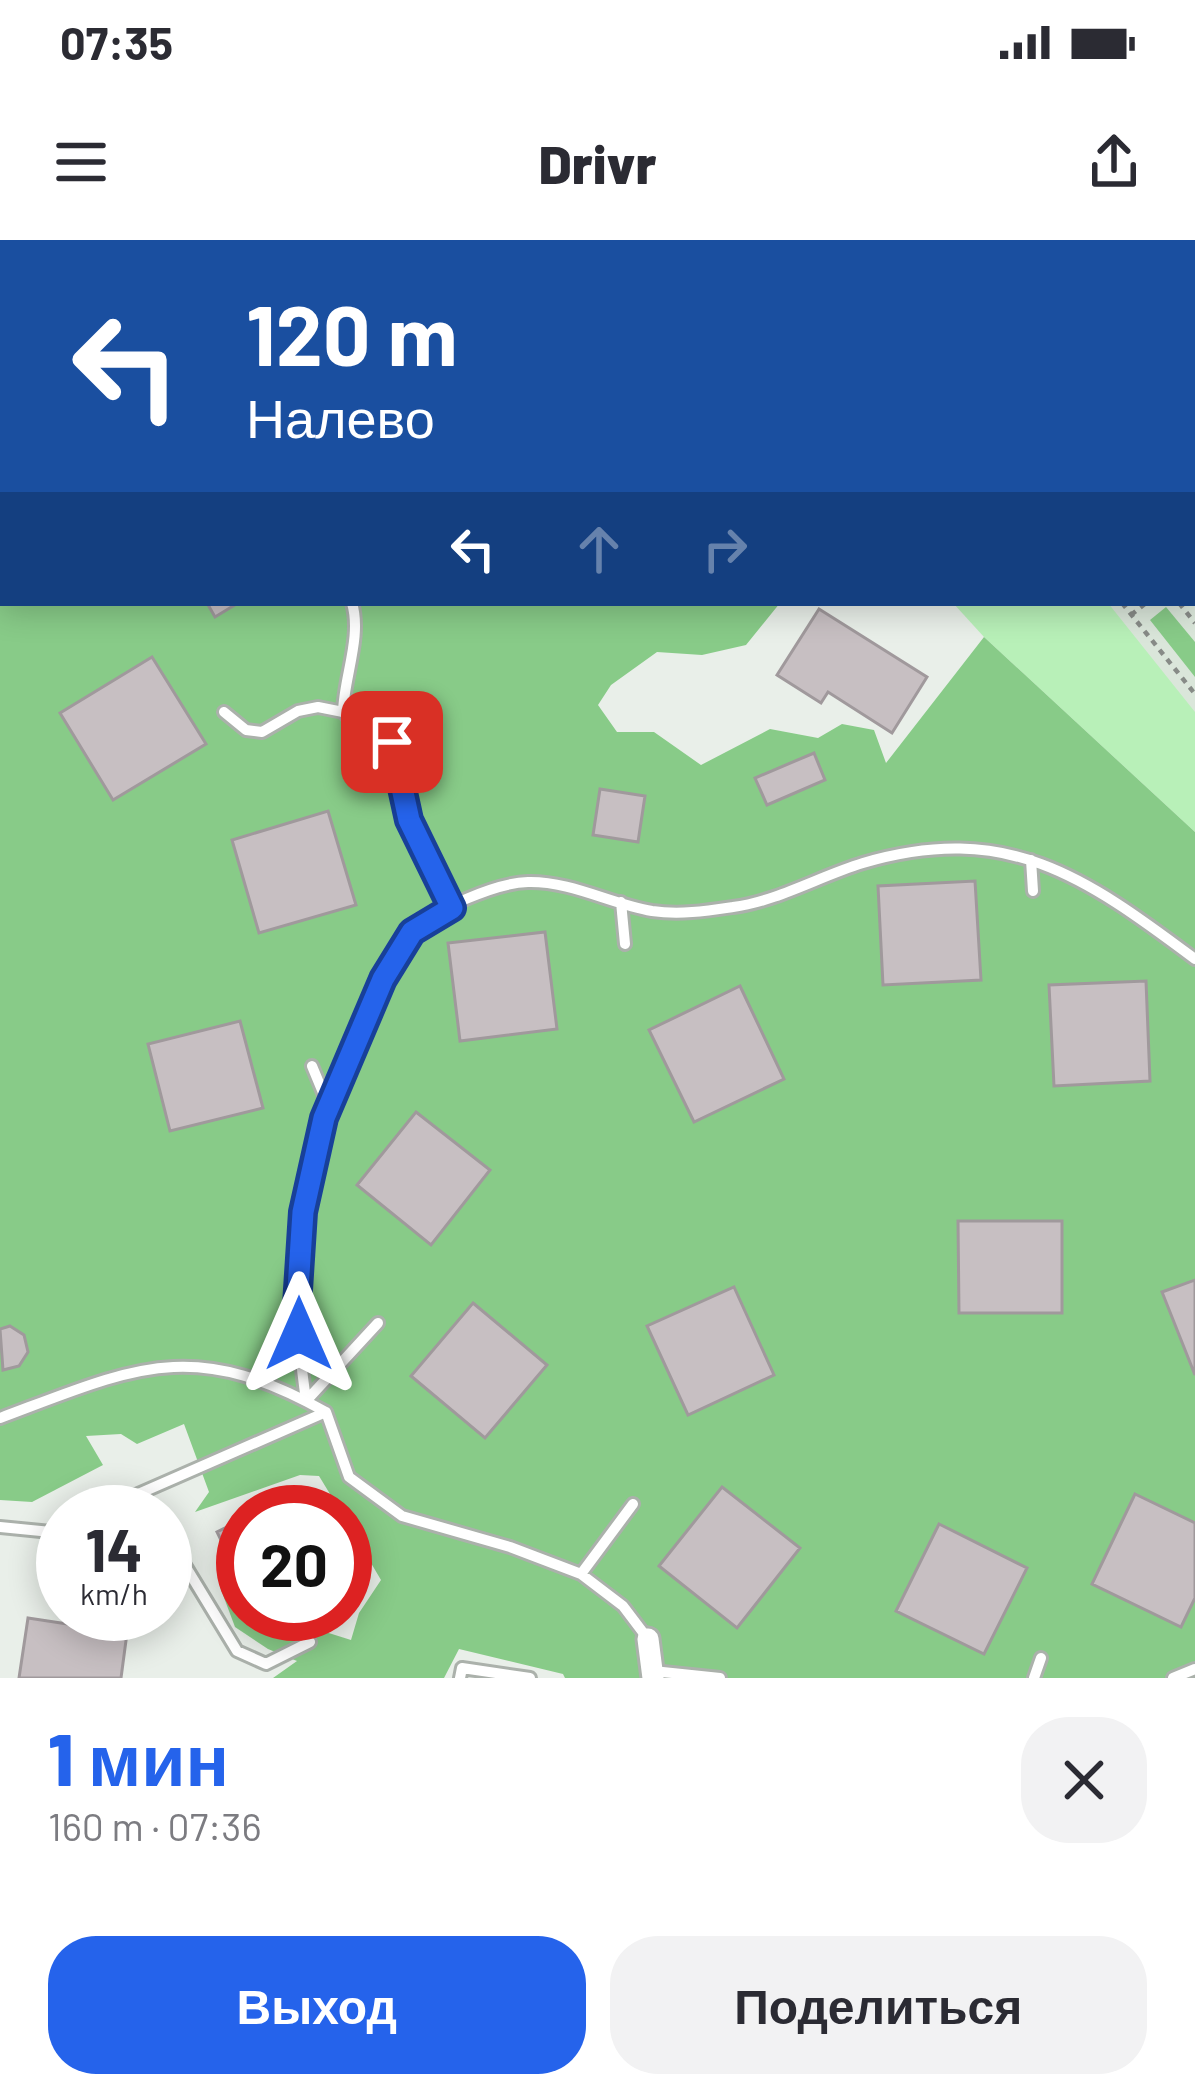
<!DOCTYPE html>
<html lang="ru">
<meta charset="utf-8">
<style>
body{margin:0;font-family:Barlow,sans-serif;background:#f2f2f3;color:#2b2b33;height:100vh;display:flex;flex-direction:column;font-size:45px;white-space:nowrap}
*{box-sizing:border-box;margin:0}
p{font-size:39px;color:#7c7c81}
.icon{flex:none;width:66px;height:66px;fill:none;stroke:currentColor;stroke-width:2;stroke-linecap:round;stroke-linejoin:round}
.map{position:relative;height:1438px;overflow:hidden}
.drawer{display:flex;flex-direction:column;background:#fff;flex:1}
.drawer>*{flex:none}
.banner{position:absolute;left:0px;top:0px;width:1197px;height:366px;box-shadow:0 6px 30px #0003;background:#1a4fa0;color:#fff;overflow:hidden}
.speed{position:absolute;left:36px;top:1245px;display:flex;gap:24px;font-size:60px;font-weight:700;text-align:center}
.speed>*{display:grid;place-content:center;width:156px;height:156px;border-radius:50%;background:#fff;box-shadow:0 6px 30px #0003;line-height:1}
.speed small{font-size:30px;font-weight:400}
.speed .limit{border:18px solid #d22;background:#fff;color:#111}
.pin{position:absolute;display:grid;place-items:center;width:102px;height:102px;color:#fff;margin:-51px;border-radius:24px;box-shadow:0 6px 18px #0006}
.me{position:absolute;width:132px;margin:-66px;rotate:0deg;stroke-linejoin:round;filter:drop-shadow(0 0 9px #0008)}
.turn{display:flex;align-items:center;gap:42px;height:252px;padding:0 48px;font-size:54px}
.turn .icon{width:156px;height:156px;stroke-width:2.5}
.turn b{display:block;font-size:84px;line-height:102px}
.lanes{display:flex;align-items:center;height:114px;padding:0 48px;background:#0003;justify-content:center;gap:60px;direction:ltr}
.lanes .off{opacity:.35}
.round{display:grid;place-items:center;flex:none;width:126px;height:126px;border-radius:48px;background:#f2f2f3}
.summary{display:flex;align-items:center;justify-content:space-between;height:204px;padding:0 48px}
h1{font-size:72px;font-weight:800;line-height:90px;color:#2563eb}
.button{display:flex;gap:24px;margin-top:auto;padding:24px 48px}
.button a{flex:1;height:138px;border-radius:48px;background:#2563eb;color:#fff;font-size:48px;font-weight:800;line-height:138px;text-align:center}
.button a+a{background:#f2f2f3;color:#2b2b33}
.status{display:flex;justify-content:space-between;align-items:center;height:84px;padding:0 60px;background:#fff;direction:ltr}
.status svg{height:33px;fill:currentColor}
header{display:flex;justify-content:space-between;align-items:center;height:156px;padding:0 48px;background:#fff;font-size:54px;font-weight:800}
.map>svg:first-child{display:block}
.built{fill:#dae6da}
.green{fill:#b8f0b8}
.forest{fill:#88cb88}
.building{fill:#c7bfc2;stroke:#a0999c;stroke-width:3}
.lines{fill:none;stroke-linecap:round;stroke-linejoin:round}
.lane-casing{stroke:#abb1ab;stroke-width:16}
.street-casing{stroke:#abb1ab;stroke-width:27}
.path{stroke:#878b87;stroke-width:4.5;stroke-dasharray:6 6;stroke-linecap:butt}
.lane{stroke:#fff;stroke-width:10}
.street{stroke:#fff;stroke-width:21}
.route-casing{stroke:#184099;stroke-width:30}
.route{stroke:#2563eb;stroke-width:21}
</style>
<div class="status"><b>07:35</b><svg viewBox="0 0 49 12"><path d="M0 12V9h3v3zM5 12V6h3v6zM10 12V3h3v9zM15 12V0h3v12zM26 1h20v11H26zM47 4h2v5h-2z"/></svg></div>
<header><svg class="icon" aria-label="menu" viewBox="0 0 24 24"><path d="M4 6h16M4 12h16M4 18h16"/></svg>Drivr<svg class="icon" aria-label="share" viewBox="0 0 24 24"><path d="M12 15V3M7 8l5-5 5 5M5 13v7h14v-7"/></svg></header>
<div class="map">
<svg width="1195" height="1438" viewBox="0 0 1195 1438">
<rect width="100%" height="100%" fill="#e9efe9"/>
<path class="built" d="M230,0H1195V568L987,363H1194V3Z"/>
<path class="green" d="M953,363H1108L1195,472V592L984,397Z"/>
<path class="forest" d="M0,0L236,3H3V363H780L746,405L702,415L657,412L611,445L598,465L617,492H654L701,525L770,489L818,498L842,484L874,490L886,523L984,397L1195,592V1438H565L563,1434L459,1409L444,1438H273L297,1421L268,1409L235,1387L220,1347L234,1340L243,1359V1374H250L258,1390L291,1374H306L316,1389L351,1400L359,1373L381,1340L345,1279V1272H341L319,1236L300,1235L195,1272L209,1252L184,1184L137,1204L121,1194L86,1196L103,1225L32,1262L0,1260Z
M1166,367L1195,402V437L1150,380Z"/>
<path class="building" d="M448,0H603V3Z
M603,0H954L603,3Z
M207,363H238L215,377Z
M819,369L927,437L892,493L828,452L821,463L777,435Z
M152,417L206,504L113,560L60,473Z
M814,513L825,540L767,565L755,538Z
M600,549L645,556L638,602L593,595Z
M328,571L356,665L259,693L232,600Z
M975,641L981,740L883,745L878,646Z
M545,692L557,789L460,801L448,703Z
M1146,741L1150,841L1054,846L1049,745Z
M740,746L784,839L694,882L649,790Z
M240,781L263,868L170,891L148,804Z
M416,872L490,930L431,1005L357,945Z
M958,981H1062V1073H959Z
M1195,1040V1135L1162,1052Z
M734,1047L774,1135L688,1175L647,1086Z
M473,1063L547,1125L485,1198L411,1136Z
M10,1086L24,1095L28,1112L19,1126L3,1130L0,1089Z
M722,1247L800,1308L737,1388L659,1326Z
M306,1248L318,1272H257Z
M1135,1254L1195,1283V1358L1181,1387L1092,1344Z
M243,1279V1345L217,1292Z
M939,1284L1027,1328L984,1414L896,1371Z
M28,1378L127,1393L121,1438H19Z"/>
<g class="lines">
<g class="lane-casing">
<path id="lane" d="M341,0L345,3
M1194,283H1195
M352,363C362,397 344,437 343,472L364,495L392,503L409,580L452,667
M224,472L246,490L262,492L298,471L318,467L343,472
M1031,620L1033,651
M621,662L625,704
M312,826L329,867
M306,1161C297,1098 293,1033 303,970C314,900 342,837 369,772C380,747 392,712 412,692C435,669 496,643 528,642C571,641 611,664 652,671C680,675 706,671 733,667C778,661 820,636 863,623C1007,581 1084,636 1195,719
M306,1161L378,1083
M0,1178C134,1128 191,1096 326,1172L349,1237L402,1276L510,1307L581,1334L623,1366L648,1399
M97,1272L326,1172
M0,1287L51,1292L63,1287
M165,1299L175,1309L237,1411L266,1424L310,1402
M581,1334L633,1264
M653,1431L720,1438
M460,1438L462,1428L530,1438
M1034,1438L1041,1418
M1173,1438L1195,1429"/>
</g>
<g class="street-casing">
<path id="street" d="M1187,3L1188,0
M1194,207H1195
M1194,331L1195,332
M648,1399L653,1438"/>
</g>
<path class="path" d="M154,0L158,3
M1008,0L1010,3
M1151,3L1152,0
M1122,363L1195,454
M1179,363L1195,383
M1131,375L1146,363"/>
<use href="#lane" class="lane"/>
<use href="#street" class="street"/>
</g>
<g class="lines">
<g class="route-casing">
<path id="route" d="M299,1094L297,1065L303,972L324,878L383,739L412,692L452,668L409,580L392,502"/>
</g>
<use href="#route" class="route"/>
</g>
</svg>
<div class="speed"><div>14<small>km/h</small></div><div class="limit">20</div></div>
<div class="pin" style="left:392px;top:502px;background:#d93025"><svg class="icon" aria-label="arrive" viewBox="0 0 24 24"><path d="M6 21V4h12l-3 4 3 4H6"/></svg></div>
<svg class="me" style="left:299px;top:1094px" viewBox="-20 -20 40 40"><path d="M0-17L14 15 0 8-14 15z" fill="#2563eb" stroke="#fff" stroke-width="4"/></svg>
<div class="banner">
<div class="turn"><svg class="icon" aria-label="left" viewBox="0 0 24 24"><path d="M17 20v-9H6M10 6l-5 5 5 5"/></svg><div><b>120 m</b>Налево</div></div>
<div class="lanes"><svg class="icon" aria-label="left" viewBox="0 0 24 24"><path d="M17 20v-9H6M10 6l-5 5 5 5"/></svg><svg class="icon off" aria-label="ahead" viewBox="0 0 24 24"><path d="M12 20V5M6 11l6-6 6 6"/></svg><svg class="icon off" aria-label="right" viewBox="0 0 24 24"><path d="M7 20v-9h11M14 6l5 5-5 5"/></svg></div>
</div>
</div>
<section class="drawer">
<div class="summary"><div><h1>1 мин</h1><p>160 m · 07:36</p></div><a class="round"><svg class="icon" aria-label="close" viewBox="0 0 24 24"><path d="M6 6l12 12M18 6L6 18"/></svg></a></div>
<div class="button"><a>Выход</a><a>Поделиться</a></div>
</section>
